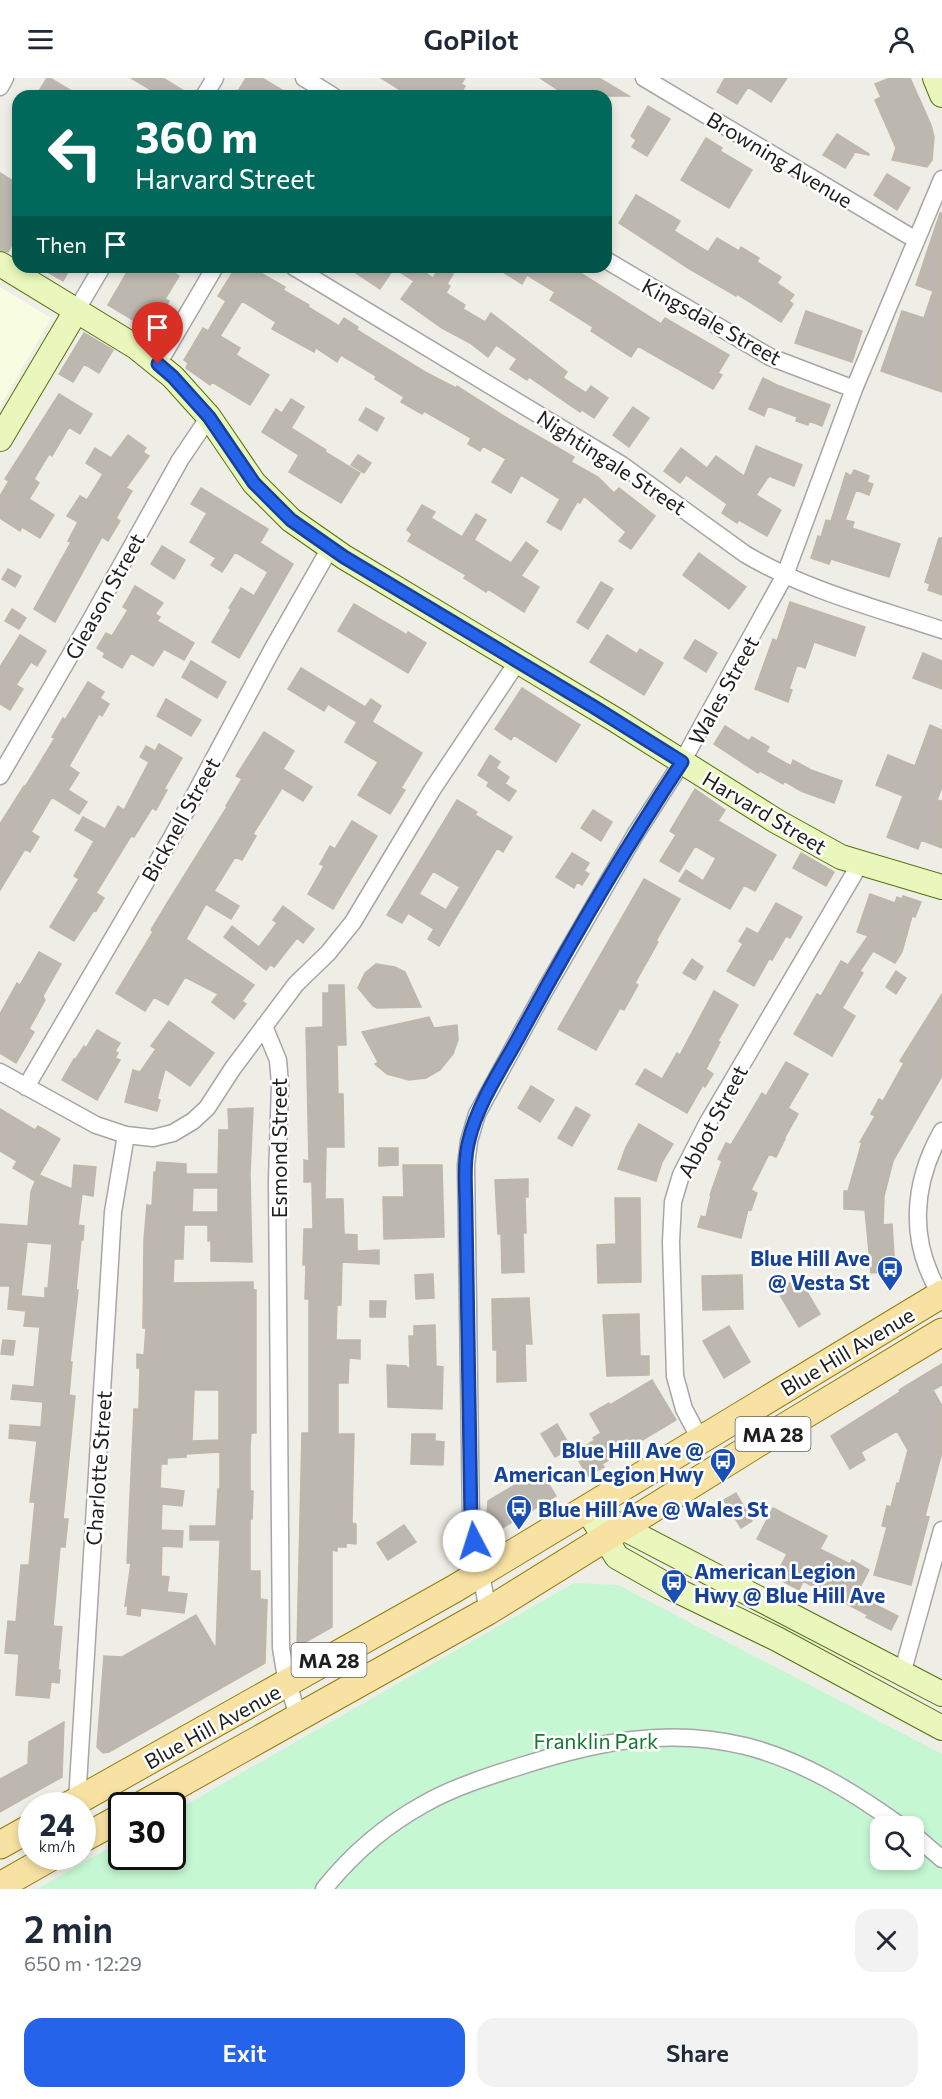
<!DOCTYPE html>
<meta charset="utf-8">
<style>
body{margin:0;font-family:Commissioner,sans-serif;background:#f2f2f3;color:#1f2937;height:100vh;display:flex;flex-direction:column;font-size:22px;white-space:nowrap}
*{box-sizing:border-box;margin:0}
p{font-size:20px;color:#747a83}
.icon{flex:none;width:33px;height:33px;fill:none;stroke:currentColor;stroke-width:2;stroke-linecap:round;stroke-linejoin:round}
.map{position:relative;height:1811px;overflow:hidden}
.side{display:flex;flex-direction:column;background:#fff;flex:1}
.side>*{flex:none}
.hud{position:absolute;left:12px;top:12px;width:600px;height:183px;border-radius:18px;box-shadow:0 3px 9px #0003;background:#00695c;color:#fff;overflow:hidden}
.controls{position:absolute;left:870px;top:1738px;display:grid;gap:12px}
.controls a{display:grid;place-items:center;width:54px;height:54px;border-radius:12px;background:#fff;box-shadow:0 3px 9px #0003;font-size:30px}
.speed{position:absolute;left:18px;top:1714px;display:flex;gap:12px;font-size:30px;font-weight:700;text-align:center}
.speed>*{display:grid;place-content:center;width:78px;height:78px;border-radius:50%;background:#fff;box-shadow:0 3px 9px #0003;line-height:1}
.speed small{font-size:15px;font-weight:400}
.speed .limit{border:3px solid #111;border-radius:9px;background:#fff;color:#111}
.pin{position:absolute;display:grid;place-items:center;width:51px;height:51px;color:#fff;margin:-62px -26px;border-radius:50% 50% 50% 0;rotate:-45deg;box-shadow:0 0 6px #0007}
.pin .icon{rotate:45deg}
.me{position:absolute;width:66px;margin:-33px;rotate:355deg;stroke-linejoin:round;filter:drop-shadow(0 0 4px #0008)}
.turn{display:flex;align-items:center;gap:21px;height:126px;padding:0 24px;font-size:27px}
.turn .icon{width:78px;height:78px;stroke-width:2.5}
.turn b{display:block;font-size:42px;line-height:51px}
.then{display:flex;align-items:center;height:57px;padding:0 24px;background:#0003;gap:12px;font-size:22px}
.round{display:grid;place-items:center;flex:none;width:63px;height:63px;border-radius:18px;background:#f2f2f3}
.overview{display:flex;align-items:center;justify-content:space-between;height:102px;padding:0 24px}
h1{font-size:36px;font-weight:600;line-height:45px}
.cta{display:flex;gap:12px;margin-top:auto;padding:12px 24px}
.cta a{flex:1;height:69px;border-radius:18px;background:#2563eb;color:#fff;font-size:24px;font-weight:600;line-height:69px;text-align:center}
.cta a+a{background:#f2f2f3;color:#1f2937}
header{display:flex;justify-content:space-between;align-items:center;height:78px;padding:0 24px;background:#fff;font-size:27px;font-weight:600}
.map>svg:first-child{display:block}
.education{fill:#f8fde1}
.park{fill:#c5f7d2;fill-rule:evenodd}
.building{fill:#bcb7af;stroke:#c0b7a9;stroke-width:1.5;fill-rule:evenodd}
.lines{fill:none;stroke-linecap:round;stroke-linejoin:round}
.street-casing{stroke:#a6a6a6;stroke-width:19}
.secondary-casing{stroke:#55720a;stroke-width:26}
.primary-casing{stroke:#937d07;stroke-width:29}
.street{stroke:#fff;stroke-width:16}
.secondary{stroke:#e9f7bc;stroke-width:24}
.primary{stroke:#f7e2a3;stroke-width:27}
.route-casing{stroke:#184099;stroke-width:15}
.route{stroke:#2563eb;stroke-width:10}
.labels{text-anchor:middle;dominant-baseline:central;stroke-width:5;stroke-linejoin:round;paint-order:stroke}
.shield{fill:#fff;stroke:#626262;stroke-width:1.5}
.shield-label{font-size:20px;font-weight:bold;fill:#1f1f1f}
.street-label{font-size:21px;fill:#1f1f1f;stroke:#fff}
.transit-label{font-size:21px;font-weight:bold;fill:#164399;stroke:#fff;text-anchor:end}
.park-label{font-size:21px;fill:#11792c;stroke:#fff}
</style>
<header><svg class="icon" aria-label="menu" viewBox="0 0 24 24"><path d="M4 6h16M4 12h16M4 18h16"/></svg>GoPilot<svg class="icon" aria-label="person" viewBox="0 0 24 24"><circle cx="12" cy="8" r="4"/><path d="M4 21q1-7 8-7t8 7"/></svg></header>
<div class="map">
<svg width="942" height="1811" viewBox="0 0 942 1811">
<rect width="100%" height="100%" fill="#efeee6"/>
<path class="education" d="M0,209L51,240L0,329Z"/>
<path class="park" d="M574,1505L618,1507L942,1676V1811H37L121,1763L122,1779H172L173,1734ZM880,1749H914V1782H880Z"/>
<path class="building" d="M47,0H50L80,18H36Z
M131,0H163L192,18H149L153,13Z
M246,0H262L292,18H235Z
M381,0H465L461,6L465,8L459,18H410Z
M540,0H599L629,18H579L570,11L566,17Z
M725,0H787L771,24L748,9L737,26L717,14Z
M890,0H910L931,47L934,59L932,82L927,89L892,82L896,70L875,22L881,19L875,6Z
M648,28L670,41L647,78L632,69L636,62L631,58Z
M837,56L869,76V77L850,73L854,76L845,90L823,77Z
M706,60L722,70L720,73L752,92L729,130L681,102Z
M0,95L18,106V125L12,135L18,139V157L8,174L0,172Z
M887,96L910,110L897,132L874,117Z
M636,117L680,143L674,153L708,174L717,160L739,173L741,169L759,180L757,184L781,199L777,205L794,217L789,223L793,226L781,244L737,216L736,218L688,190L619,145Z
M940,135H942V314L881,293L902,233L924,240L933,213L916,207Z
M39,189H71L63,203Z
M130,189H164L179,198L165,221L169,223L163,234L167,236L156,254L145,255L135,249L133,242L108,227Z
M236,189H262L259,194L285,209L283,212L309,227L308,229L339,248L344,240L358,249L357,252L425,294L456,310L457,308L502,337L574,379L571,384L598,399L614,415L619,410L655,438L631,471L619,463L626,454L584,418L580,425L577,424L561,452L547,444L560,421L521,397L511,415L492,404L506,381L483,368L480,373L468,366L471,360L424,333L422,336L401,324L404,319L375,301L376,298L341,277L337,284L316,270L314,274L272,251L276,244L242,223L220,258L240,270L236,277L269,297L250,327L212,304L210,307L186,290L188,285L184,282L203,250L208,253L226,223L218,218Z
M347,189H417L433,200L440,189H457L447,206L450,208L446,215L465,227L463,231L485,244L491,235L567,294L563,300L586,315L591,308L608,320L594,340L582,332L580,334L529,299L527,302L510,291L517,281L496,267L488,279L470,265L442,250L401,221L414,203L394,190L380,211Z
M495,189H571L661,246L665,240L729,277L718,295L722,297L713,311L638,268L631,279L591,253L593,249L550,222L555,214L527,197L522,206Z
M806,233L862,253L852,284L795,265Z
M84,255L113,272L99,295L84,286L73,304L59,296Z
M763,300L777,307L830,327L822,348L809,343L808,347L796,343L797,339L768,328L764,338L749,331Z
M59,316L92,336L80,356L69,349L52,378L49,376L34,401L39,405L29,421L54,437L40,460L22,449L20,453L0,440V418L9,403L5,401Z
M291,321L304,329L291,350L326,372L325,374L360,395L341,425L289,394L299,377L262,354L276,331L282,335Z
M633,329L649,340L629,369L613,357Z
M366,330L384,340L377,353L359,342Z
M128,357L146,370L143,374L149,378L126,410L132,413L116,440L120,443L108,463L102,459L55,544L34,531L71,464L68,463L78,444L67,438L80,418L87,422L103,396L86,385L95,370L111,380Z
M756,368L802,387L794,408L769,398L756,417L781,432L767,458L739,442L737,445L722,435L727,426L686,397L680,405L664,393L681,370L707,390L716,378L744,398Z
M358,377L371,385L364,395L351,387Z
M854,392L869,398L867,404L873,406L869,417L856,412L845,442L854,444L852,450L900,466L889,499L831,481L829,486L811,480L818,458L821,459L826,442L831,443L846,395L851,398Z
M201,410L268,451L260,465L293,486L239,580L212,564L231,532L229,530L241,510L254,518L268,494L235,474L222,494L211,487L216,480L190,464L207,435L191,426Z
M422,427L435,434L431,440L462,459L476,436L486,442L474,462L511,485L526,464L538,473L521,498L539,509L524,534L488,511L486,514L464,500L466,497L408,463L412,456L407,452Z
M939,460H942V517L928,512L930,506L925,504Z
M162,468L185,482L174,501L151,486Z
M699,475L746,509L729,531L683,497Z
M8,491L21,498L15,509L2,501Z
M601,504L613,511L588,551L577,544Z
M135,508L163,525L155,536L160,539L157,543L194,565L184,582L164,571L153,588L131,575L122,590L103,579L105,575L97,570L106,555L112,558L128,532L123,529Z
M790,524L865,549L855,578L814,564L805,590L797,587L789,611L792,612L788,624L755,611L773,561L777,563Z
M354,526L407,557L408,554L426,565L408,595L338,553Z
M12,531L26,540L19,551L5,543Z
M20,557L46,573L37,588L31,584L16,607L23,611L10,632L0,626V589Z
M607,557L637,576L640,571L663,585L644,617L590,584Z
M695,562L717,575L706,594L684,580Z
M923,575L942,583V611L913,600Z
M191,583L226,604L217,620L182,599Z
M301,590L365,629L371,621L381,628L372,644L422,675L401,710L405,712L390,736L358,717L378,684L345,664L357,644L328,626L324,633L288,611Z
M88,604L104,614L100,620L109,626L102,638L99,636L69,688L79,695L68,712L87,724L79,736L52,719L31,754L39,759L30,774L25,771L0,812V746L24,708L25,709L55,660L52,659L63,640L65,642Z
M522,610L580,647L556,684L514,657L511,662L495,651Z
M166,621L201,642L191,658L157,638Z
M930,647L942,652V709L937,722L942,723V770L921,762L918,771L887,759L903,718L876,707L888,677L915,688Z
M725,648L749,663L752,659L769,669L766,674L791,688L793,682L811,692L842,703L834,725L801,713L784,703L783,706L760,693L758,695L714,666Z
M264,654L294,673L283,691L312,709L303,723L282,710L253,756L256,758L242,782L235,779L214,813L239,828L231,841L206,826L186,861L254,907L242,923L246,926L234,941L212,924L218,916L185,899L168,927L154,919L145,933L116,915L153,854L151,852L166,827L227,729L226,728L242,701L236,698Z
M159,666L182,680L164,711L167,712L156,732L152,730L134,759L131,758L96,815L104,820L96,833L94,832L74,863L50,849L79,801L74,798L94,763L75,752L83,739L105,751L118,728L124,732L149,684L140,679L146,668L155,673Z
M490,677L500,684L496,690L509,699L505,706L516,713L509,723L487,708L489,704L478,697Z
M695,711L725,732L718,743L776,777L755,813L744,807L730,831L679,803L686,792L703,803L716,780L695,768L679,794L660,783L676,757L670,753Z
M457,722L477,734L475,737L512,759L503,774L497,770L439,868L428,861L434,851L408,835L402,845L387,837ZM433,793L460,809L446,832L419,816Z
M593,732L612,744L601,763L581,750Z
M352,743L377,758L333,831L308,816L324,788L320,786L330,768L335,771Z
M572,775L589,785L584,793L589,796L582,807L577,804L574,810L556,799Z
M801,775L834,794L826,808L793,790Z
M644,801L680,821L656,863L658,864L635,905L638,907L624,932L620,930L596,972L558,951Z
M870,816L895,825L897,819L902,821L903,818L921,824L915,839L912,838L902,874L895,885L873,873L860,893L863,895L842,930L855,938L832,978L794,956L817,916L821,918L841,883L848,887L868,858L857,854Z
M776,825L802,839L790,860L786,858L772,882L769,881L754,908L727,893L743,866L739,863L747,850L758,856Z
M283,828L314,851L303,865L297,860L274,889L271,886L266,892L224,859L232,848L259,869L277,845L273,842Z
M39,874L61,886L43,918L45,922L29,951L34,954L16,985L0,975V936L17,905L20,907Z
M692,881L703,889L695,902L683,895Z
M376,886L395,889L405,894L421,929L377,930L373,928L358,910L365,895Z
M896,893L906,900L896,916L886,909Z
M329,907H344L346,967H337L338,1016H343L344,1069H326L325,1121H343L344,1156L357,1157V1173L379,1172V1186L342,1184L341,1227H337L336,1262H360V1281L349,1280L348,1305H338V1356H354L352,1445L356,1446V1466L346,1465V1469H337V1473L332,1472V1549L297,1569L302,1355H309V1221H305L306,1187H303L304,1151H313L312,1104H304V1082L309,1083L306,950L323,949V915H329Z
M714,913L738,927L718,963L720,964L706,991L713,996L705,1009L703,1007L687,1035L636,1006L645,991L662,1001L677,975L680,977Z
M942,916V998L893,1083L884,1118L883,1147L892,1146L895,1193L871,1195L865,1132L844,1131V1113H848L862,1064H860L875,1038L871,1036L879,1021L883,1023L904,985L900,983Z
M429,939L434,950L457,947L458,962L453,976L440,992L426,1000L409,1002L387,996L375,986L378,984L362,954Z
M169,943L214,975L190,1008L165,991L157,1021L160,1022L157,1033L125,1024L133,992L140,994L156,971L151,968Z
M97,952L120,965L115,973L118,975L115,980L120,982L97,1022L62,1002L74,981L75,982L84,968L86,970Z
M786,984L808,996L788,1030L798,1036L784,1061H785L776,1079L769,1076L751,1112L757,1115L751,1132L748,1131L741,1160L698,1149L701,1138L706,1139L711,1118L710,1117L722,1083L718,1081L726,1065L731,1067L762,1015L766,1018Z
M531,1008L554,1022L540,1044L518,1030Z
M576,1029L590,1037L572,1068L558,1060Z
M253,1030L250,1096L252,1184L211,1183V1163H208V1147H184L183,1181H174L173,1205L253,1204V1212H256V1355H251L250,1368V1413H253L252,1441H250V1493H260V1521L267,1522L265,1585L109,1674L103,1675L97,1669L104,1578L122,1579L196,1537L216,1571L220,1462H190V1448H216L218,1411H220V1374L186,1376V1379L167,1380V1386H161L160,1410L184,1413L182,1428L162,1426L161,1452L183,1453L182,1469L162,1468L161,1498L169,1499L167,1514L187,1516L184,1535L141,1530L140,1538L127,1536L128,1528H125L131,1485H127L134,1331H139L140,1290H137V1276L144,1277L146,1250H143L144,1162L147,1127L152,1128L154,1094H156L157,1084L186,1086V1096H218L219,1052H229L228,1031ZM193,1110H218V1134H192ZM194,1312H219V1362L192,1363Z
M0,1031L35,1052L38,1048L60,1061L39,1097L72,1111L74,1087L96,1089L93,1118L82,1116L78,1147L84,1148L83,1162H81L76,1212H78L70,1284H72L69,1317L75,1318L63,1441H68L65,1469H60L53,1548L62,1549L58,1592H60L59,1605L51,1604L49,1620L16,1617L19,1576L5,1575L8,1543L16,1544L21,1487H29L35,1424H30L37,1363L9,1360L10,1347L41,1349L43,1324L11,1321L13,1307L34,1309L40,1249L24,1248L26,1233L8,1231L10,1208H0V1146L28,1148L31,1114L36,1101L35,1103L13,1090L17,1083L0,1073ZM27,1164L52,1166L48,1210H45V1220L21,1218Z
M639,1046L673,1066L662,1084L656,1103L618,1091L626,1069Z
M379,1070H398V1087L379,1088Z
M403,1087H442L444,1159L384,1161L383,1119H404Z
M528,1101V1119H525L526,1155H523L524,1194L502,1195L501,1156H498L495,1102Z
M615,1120H640L641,1204L598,1205L597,1167L616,1166Z
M433,1196L434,1220L416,1221L415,1197Z
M742,1197L743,1231L703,1232L702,1198Z
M799,1200L820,1236L799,1249L777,1212Z
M529,1220L532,1266H525L526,1303L497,1304V1272H493L492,1221Z
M370,1223H386L385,1239H370Z
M639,1236L640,1278H649V1297L607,1298L603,1237Z
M435,1247L436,1288L443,1289L442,1331L388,1329L387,1287L406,1288L410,1292L409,1258H414V1248Z
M729,1248L750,1284L724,1300L703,1263Z
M3,1262L15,1263L13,1277L1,1276Z
M942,1286V1307L933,1312L942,1328V1374L925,1438L929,1439L911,1507L874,1497L887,1449L882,1448L887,1428L891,1429L897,1405L899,1406L908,1372L897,1353L861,1374L865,1382L850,1391L831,1358L900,1314L899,1312Z
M652,1302L676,1342L602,1386L604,1389L588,1398L574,1375L595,1362L593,1360L601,1355L590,1336L609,1325L610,1327Z
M557,1346L571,1370L555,1379L541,1356Z
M412,1356H435V1363L444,1364L443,1387L411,1386Z
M540,1392L556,1418L494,1455L486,1449L488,1423Z
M736,1415L752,1443L741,1450L724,1422Z
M773,1430L827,1458L820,1471L850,1486L852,1482L869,1492L856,1517L898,1538L891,1552L866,1539L868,1537L803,1503L799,1512L775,1499L787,1476L757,1461Z
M404,1447L416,1464L388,1482L377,1465Z
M64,1644L62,1699L0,1734V1701L28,1686L29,1664Z"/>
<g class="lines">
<g class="street-casing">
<path id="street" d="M304,0L333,18
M644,0L916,162
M0,9L5,0
M204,18L215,0
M606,182L770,279L854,311
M294,189L622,387L745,476C805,512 876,530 942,552
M76,233L102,189
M158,286L215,189
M0,698L89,545L180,382L209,339
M264,948L278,982L280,1006L277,1102L281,1570L285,1594L298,1639
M0,994L96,1047L126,1057L153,1060L173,1055L193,1043L207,1030L233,990L296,906L328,875L353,844L432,712L518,583
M26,1009L172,759L272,572L330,470
M941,1217C908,1164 912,1106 942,1053
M700,1361L684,1331L675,1298L671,1164L673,1124L681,1097L708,1044L854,796L856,785
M488,1533L471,1444L466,1087L469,1063L477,1036L541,919L635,757L682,684L785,497L854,311L942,101
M902,1596L942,1452
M77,1723L113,1134L126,1057
M914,1757L942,1781
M324,1811C351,1777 386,1747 424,1726C454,1709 489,1698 521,1688C596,1664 667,1649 745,1668C802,1682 855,1715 902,1749"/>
</g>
<g class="secondary-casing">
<path id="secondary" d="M935,0L942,17
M0,186L136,269L173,299L209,339L254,405L291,442L344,479L614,641L776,743L841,779L942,809
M0,361L76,233
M586,1430L617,1479L670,1509L777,1561L942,1650
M606,1441L942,1616"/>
</g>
<g class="primary-casing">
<path id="primary" d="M68,1728L454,1511L942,1216
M140,1728L488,1533L758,1365L942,1254
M82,1761L122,1739
M0,1767L32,1749
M0,1808L51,1779"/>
</g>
<use href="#street" class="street"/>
<use href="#secondary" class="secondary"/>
<use href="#primary" class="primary"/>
</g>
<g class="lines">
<g class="route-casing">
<path id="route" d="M158,286L173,299L209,339L254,405L291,442L344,479L594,629L682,684C624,772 571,863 521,955C503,989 478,1024 469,1062C463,1085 466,1111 466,1135L471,1444L474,1463"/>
</g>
<use href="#route" class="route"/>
</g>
<defs>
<g id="bus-pin" transform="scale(1.35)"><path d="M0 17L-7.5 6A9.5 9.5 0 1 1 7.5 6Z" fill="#1a4fb4" stroke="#fff"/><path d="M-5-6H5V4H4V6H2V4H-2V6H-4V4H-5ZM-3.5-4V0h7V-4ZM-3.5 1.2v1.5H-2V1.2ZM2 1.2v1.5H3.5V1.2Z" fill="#fff"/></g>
</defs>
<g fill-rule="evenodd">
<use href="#bus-pin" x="890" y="1191"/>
<use href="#bus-pin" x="723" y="1383"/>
<use href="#bus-pin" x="519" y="1430"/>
<use href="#bus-pin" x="674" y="1504"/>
</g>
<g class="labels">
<g class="shield">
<rect x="735.5" y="1339" width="75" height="34" rx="4.5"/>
<rect x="291.5" y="1565" width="75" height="34" rx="4.5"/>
</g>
<g class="shield-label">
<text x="773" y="1356">MA 28</text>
<text x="329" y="1582">MA 28</text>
</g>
<g class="street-label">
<text transform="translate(780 81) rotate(31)">Browning Avenue</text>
<text transform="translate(712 243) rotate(29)">Kingsdale Street</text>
<text transform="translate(612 384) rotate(33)">Nightingale Street</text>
<text transform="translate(104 518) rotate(-61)">Gleason Street</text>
<text transform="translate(723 612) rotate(-61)">Wales Street</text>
<text transform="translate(765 734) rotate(31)">Harvard Street</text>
<text transform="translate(180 741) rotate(-61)">Bicknell Street</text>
<text transform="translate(712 1043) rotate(-62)">Abbot Street</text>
<text transform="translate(278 1070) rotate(-90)">Esmond Street</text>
<text transform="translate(847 1273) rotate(-31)">Blue Hill Avenue</text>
<text transform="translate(98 1390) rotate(-86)">Charlotte Street</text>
<text transform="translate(212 1648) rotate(-29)">Blue Hill Avenue</text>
</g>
<g class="transit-label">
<text x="870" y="1179">Blue Hill Ave<tspan x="870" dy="24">@ Vesta St</tspan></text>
<text x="704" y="1371">Blue Hill Ave @<tspan x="704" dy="24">American Legion Hwy</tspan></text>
<text x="538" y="1430" text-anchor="start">Blue Hill Ave @ Wales St</text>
<text x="694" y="1492" text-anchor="start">American Legion<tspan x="694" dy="24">Hwy @ Blue Hill Ave</tspan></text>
</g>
<g class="park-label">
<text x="596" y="1662">Franklin Park</text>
</g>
</g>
</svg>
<div class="controls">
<a><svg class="icon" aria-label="search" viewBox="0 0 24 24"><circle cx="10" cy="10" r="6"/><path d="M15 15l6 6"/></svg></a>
</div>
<div class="speed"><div>24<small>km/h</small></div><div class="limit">30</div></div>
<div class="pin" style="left:158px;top:286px;background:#d93025"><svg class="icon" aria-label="arrive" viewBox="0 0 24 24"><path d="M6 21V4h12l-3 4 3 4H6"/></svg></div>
<svg class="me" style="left:474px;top:1463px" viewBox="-20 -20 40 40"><circle r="19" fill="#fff"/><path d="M0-13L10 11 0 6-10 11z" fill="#2563eb"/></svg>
<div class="hud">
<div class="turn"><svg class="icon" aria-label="left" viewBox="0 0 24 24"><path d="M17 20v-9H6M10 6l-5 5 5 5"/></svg><div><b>360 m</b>Harvard Street</div></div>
<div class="then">Then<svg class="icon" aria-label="arrive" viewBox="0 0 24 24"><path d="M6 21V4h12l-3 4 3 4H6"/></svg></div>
</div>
</div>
<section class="side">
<div class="overview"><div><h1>2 min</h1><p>650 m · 12:29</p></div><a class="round"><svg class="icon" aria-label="close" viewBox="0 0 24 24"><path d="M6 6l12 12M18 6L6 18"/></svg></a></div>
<div class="cta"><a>Exit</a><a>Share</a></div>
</section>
